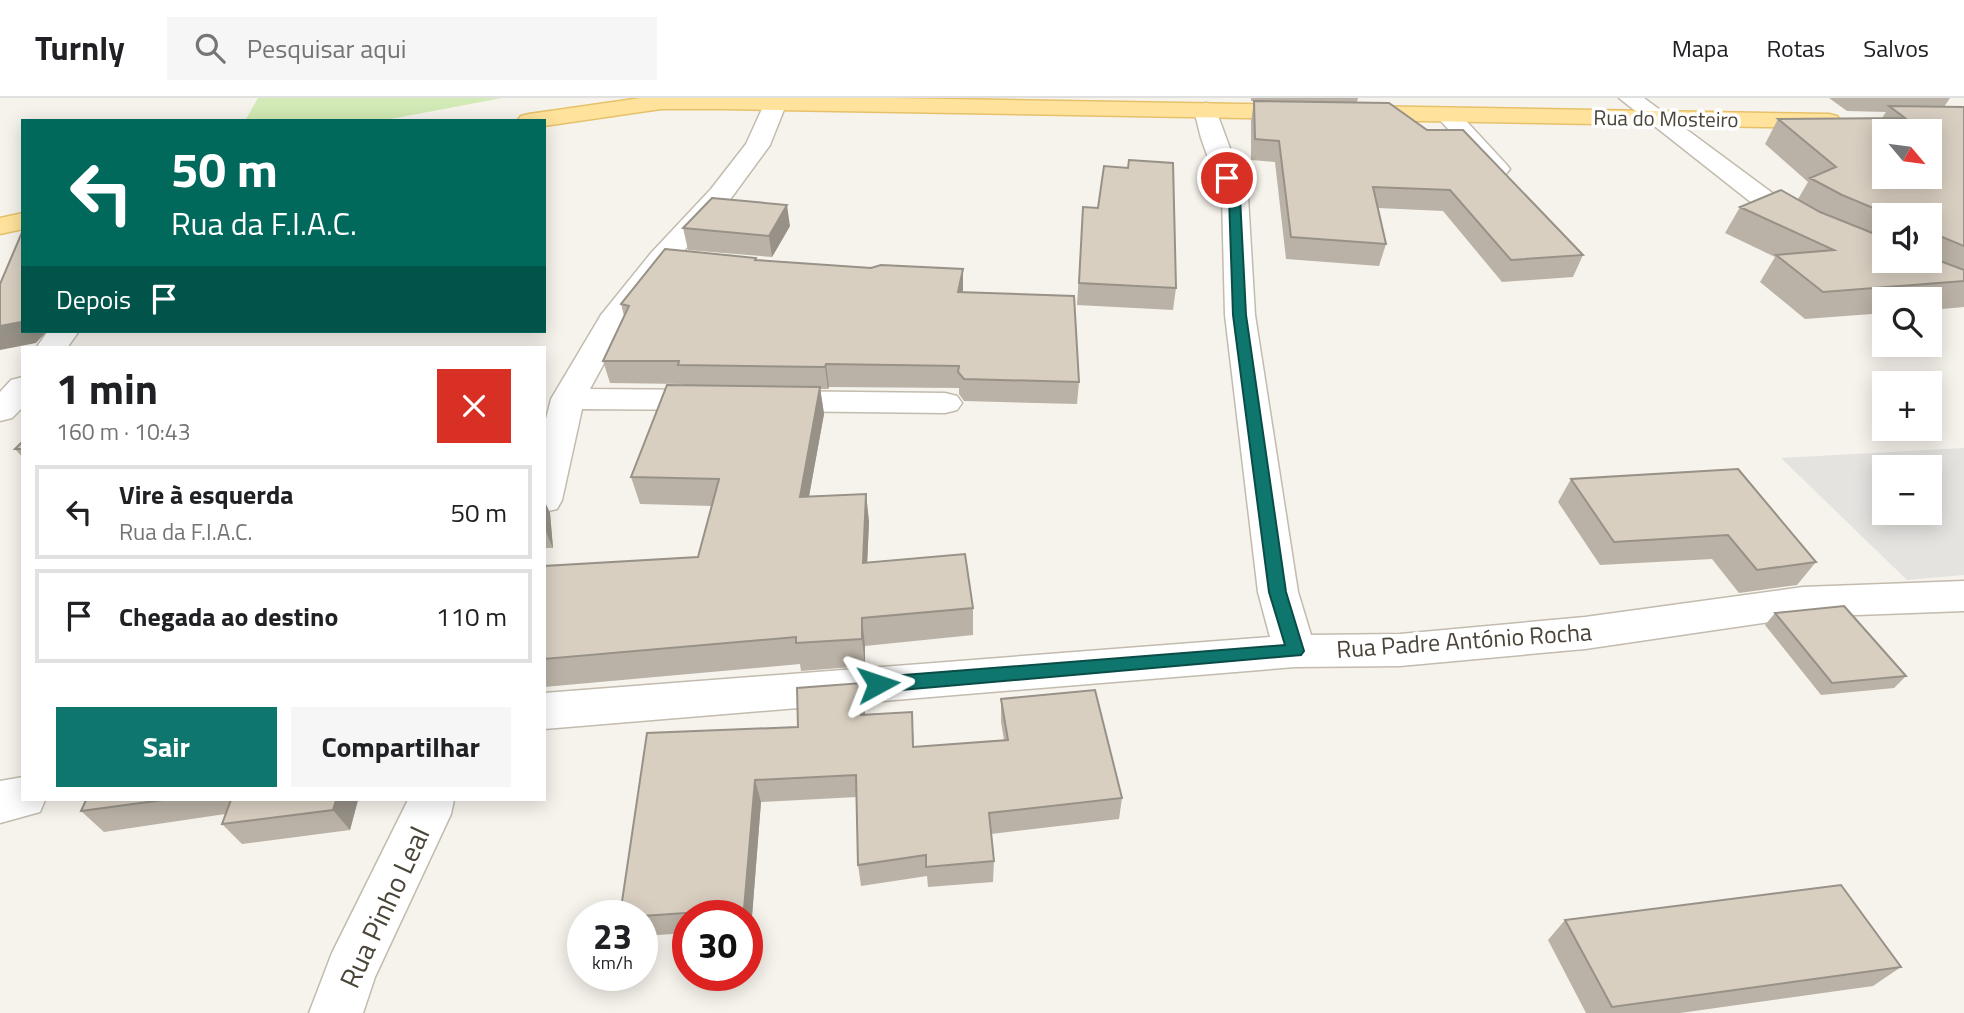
<!DOCTYPE html>
<html lang="pt">
<meta charset="utf-8">
<style>
body{margin:0;font-family:"Titillium Web",sans-serif;background:#f6f6f6;color:#202124;height:100vh;display:flex;flex-direction:column;font-size:26px;white-space:nowrap}
*{box-sizing:border-box;margin:0}
p{font-size:23px;color:#757577}
.icon{flex:none;width:38px;height:38px;fill:none;stroke:currentColor;stroke-width:2;stroke-linecap:round;stroke-linejoin:round}
.map{position:relative;flex:1;overflow:hidden}
.side{position:absolute;left:21px;top:248px;width:525px;height:455px;display:flex;flex-direction:column;background:#fff;border-radius:0px;box-shadow:0 4px 18px #0003}
.side>*{flex:none}
.top-card{position:absolute;left:21px;top:21px;width:525px;height:214px;border-radius:0px;box-shadow:0 4px 18px #0003;background:#00695c;color:#fff;overflow:hidden}
.needle{width:46px;rotate:119deg}
.controls{position:absolute;left:1872px;top:21px;display:grid;gap:14px}
.controls a{display:grid;place-items:center;width:70px;height:70px;border-radius:0px;background:#fff;box-shadow:0 4px 18px #0003;font-size:35px}
.speed{position:absolute;left:567px;top:802px;display:flex;gap:14px;font-size:35px;font-weight:700;text-align:center}
.speed>*{display:grid;place-content:center;width:91px;height:91px;border-radius:50%;background:#fff;box-shadow:0 4px 18px #0003;line-height:1}
.speed small{font-size:18px;font-weight:400}
.speed .limit{border:10px solid #d22;background:#fff;color:#111}
.pin{position:absolute;display:grid;place-items:center;width:60px;height:60px;color:#fff;margin:-30px;border:4px solid #fff;border-radius:50%;box-shadow:0 2px 7px #0007}
.me{position:absolute;width:77px;margin:-38px;rotate:85deg;stroke-linejoin:round;filter:drop-shadow(0 0 5px #0008)}
.turn{display:flex;align-items:center;gap:24px;height:147px;padding:0 35px;font-size:32px}
.turn .icon{width:91px;height:91px;stroke-width:2.5}
.turn b{display:block;font-size:49px;line-height:60px}
.then{display:flex;align-items:center;height:66px;padding:0 35px;background:#0003;gap:14px;font-size:26px}
.round{display:grid;place-items:center;flex:none;width:74px;height:74px;border-radius:0px;background:#f6f6f6}
.head{display:flex;align-items:center;justify-content:space-between;height:119px;padding:0 35px}
h1{font-size:42px;font-weight:700;line-height:52px}
.cta{display:flex;gap:14px;margin-top:auto;padding:14px 35px}
.cta a{flex:1;height:80px;border-radius:0px;background:#0f766e;color:#fff;font-size:28px;font-weight:700;line-height:80px;text-align:center}
.cta a+a{background:#f6f6f6;color:#202124}
ul{padding:0;list-style:none}
li{display:flex;align-items:center;gap:21px;height:94px;margin:0 14px 10px;padding:0 21px;border:4px solid #e0e0e0;border-radius:0px}
li div{flex:1}
li b{display:block;font-size:26px}
li em{font-style:normal}
header{display:flex;align-items:center;gap:42px;box-sizing:border-box;height:98px;padding:0 35px;background:#fff;border-bottom:2px solid #e0e0e0}
header strong{font-size:33px}
nav{display:flex;gap:38px;margin-inline-start:auto;font-size:24px}
.search{width:490px;height:63px;background:#f6f6f6;display:flex;align-items:center;gap:18px;box-sizing:border-box;padding:0 24px;border-radius:0px;color:#757577;font-size:26px}
.map>svg:first-child{display:block}
.green{fill:#d2eab5}
.parking{fill:#e5e3e0;fill-rule:evenodd}
.lines{fill:none;stroke-linecap:round;stroke-linejoin:round}
.minor-casing{stroke:#c2bbae;stroke-width:3}
.major-casing{stroke:#e6c16a;stroke-width:3}
.minor{fill:#fff;fill-rule:evenodd}
.major{fill:#ffe39c;fill-rule:evenodd}
.wall{fill:#bab2a6;fill-rule:evenodd}
.shaded-wall{fill:#979187}
.building{fill:#d8cfc1;stroke:#979187;stroke-width:2;fill-rule:evenodd}
.route{fill:#0f766e;stroke:#0a4d48;stroke-width:2}
.labels{text-anchor:middle;dominant-baseline:central;stroke-width:7;stroke-linejoin:round;paint-order:stroke}
.far-street-label{font-size:21px;fill:#4b4439;stroke:#fff}
.street-label{font-size:24px;fill:#4b4439;stroke:#fff}
.near-street-label{font-size:28px;fill:#4b4439;stroke:#fff}
</style>
<header>
<strong>Turnly</strong>
<div class="search"><svg class="icon" aria-label="search" viewBox="0 0 24 24"><circle cx="10" cy="10" r="6"/><path d="M15 15l6 6"/></svg>Pesquisar aqui</div>
<nav><a>Mapa</a><a>Rotas</a><a>Salvos</a></nav>
</header>
<div class="map">
<svg width="1964" height="915" viewBox="0 0 1964 915">
<rect width="100%" height="100%" fill="#f6f3ec"/>
<path class="green" d="M258,0H502L380,23H245Z"/>
<path class="parking" d="M1964,350V477L1907,482L1781,360ZM1885,369H1930V415H1885Z"/>
<g class="lines">
<g class="minor-casing">
<path id="minor" d="M767,0H785L787,4L770,47L729,103L671,167L626,225L590,291L712,292L724,295L729,302L724,309L712,312L582,311L562,402L557,411L544,414V329L551,301L601,217L651,155L711,91L746,46Z
M1619,0H1644L1775,97L1825,126L1885,152V163H1899L1895,168L1885,170L1875,168L1805,138L1757,109Z
M1206,5L1214,7L1248,99L1255,217L1298,494L1311,537L1400,536L1585,519L1803,489L1964,483V513L1803,519L1585,551L1400,568L1295,569L544,631V595L1270,539L1258,494L1225,217L1222,99L1201,40L1194,12L1198,7Z
M1448,10L1456,12L1506,66L1510,71L1506,76L1497,79L1488,76L1440,22L1436,17L1440,12Z
M48,233H79L67,250H36Z
M23,279V309L12,320L0,323V294L11,282Z
M769,293L945,295L957,298L962,305L957,312L945,315L769,313L757,310L752,303L757,296Z
M23,679V702H45L40,714L0,725V683Z
M408,702H454L451,716L375,879L363,915H309L332,855Z"/>
</g>
<g class="major-casing">
<path id="major" d="M641,0H891L1829,16L1837,18L1841,23L1837,28L1829,30L724,11H661L544,28V23H517L521,18L529,16Z
M23,115V131L0,136V120Z"/>
</g>
<use href="#minor" class="minor"/>
<use href="#major" class="major"/>
</g>
<path class="wall" d="M1251,0H1358L1357,4L1583,157L1573,179L1502,184L1443,113L1378,110L1386,146L1379,168L1286,161L1275,64L1251,62V23L1254,3H1251Z
M1829,0H1950L1944,9H1964V209L1930,212V201H1885V215L1805,221L1760,184L1775,159L1725,135L1740,109L1798,101L1808,84L1765,46L1778,21L1882,20L1886,14L1847,13ZM1885,117H1930V163H1885Z
M1083,109L1176,190L1173,212L1077,207Z
M790,128L772,159L688,152L683,130Z
M756,160L757,162L963,194L1079,284L1077,306L964,303L959,296V290L829,289L828,291H820L824,316L809,398L866,396L869,424L867,464L973,510V537L865,548V568L801,573L800,566L544,589V468L698,459L712,408L640,406L631,379L683,288L682,286L610,285L603,263L624,218L621,206Z
M23,343V360L15,351Z
M1571,381L1816,464L1797,487L1739,495L1712,461L1600,467L1558,404Z
M544,402L550,415L553,450H544Z
M1775,515L1906,578L1894,590L1821,597L1765,527Z
M1001,601L1122,700L1119,721L991,736L994,763L993,784L928,789L927,778L861,788L858,767L857,699L761,704L751,831H747V817H688V835L642,838V817L798,629L865,607V617L912,614L914,649L1004,642L1001,624Z
M86,702H358L350,732L242,746L222,726L225,716L104,734L81,713Z
M1565,822L1901,869L1873,888L1680,915H1586L1548,842Z"/>
<path class="shaded-wall" d="M787,107L790,128L772,159L769,138Z
M963,171V193L959,216L958,194Z
M23,222V233H47L36,245L0,252V228Z
M826,266L829,289L828,291L825,269Z
M820,289L824,316L804,426L800,399Z
M866,396L869,424L866,492L863,465Z
M544,402L550,415L553,450L544,429Z
M862,520L865,548V568L862,541Z
M862,585L865,607L864,640L861,617Z
M755,682L761,704L751,831L747,817H746L744,811Z
M336,702H358L350,732L333,712Z"/>
<path class="building" d="M1254,3L1389,5L1427,32H1463L1583,157L1511,162L1450,92L1373,89L1386,146L1291,139L1279,43L1255,41Z
M1889,8L1964,9V148L1930,134V117H1890L1842,97L1810,80L1836,69L1778,21L1905,20ZM1885,33H1930V79H1885Z
M1129,62L1173,65L1176,190L1079,185L1083,109L1098,110L1104,68L1128,70Z
M1781,92L1820,114L1885,140V163H1930V159L1964,172V183L1823,194L1776,157L1834,152L1740,109Z
M712,100L787,107L769,138L683,130Z
M23,132V222L21,224L0,228V186Z
M665,151L756,160L755,162L871,170L881,167L963,171L958,194L1074,198L1079,284L964,281L958,274L959,268L826,266L825,269L678,267L679,263H603L629,208L621,206Z
M667,287L820,289L800,399L866,396L863,465L965,456L973,510L862,520V541L796,545V539L544,561V468L698,459L719,381L631,379Z
M23,343V351H15Z
M1738,371L1816,464L1757,472L1728,437L1614,444L1571,381Z
M1844,508L1906,578L1832,585L1775,515Z
M862,585L861,617L912,614L913,649L1008,642L1001,601L1095,592L1122,700L989,715L994,763L926,769V757L858,767L856,677L755,682L744,811L642,818L620,817L647,635L798,629L797,590Z
M86,702H163L81,713Z
M231,702H336L333,712L222,726Z
M1841,787L1901,869L1612,909L1565,822Z"/>
<path class="route" d="M1227,76L1233,80L1240,99L1246,217L1286,494L1304,553L1301,557L878,594L872,591L869,586L872,581L878,579L1285,547L1269,494L1233,217L1229,99L1222,80Z"/>
<g class="labels">
<g class="far-street-label">
<text transform="translate(1666 20) rotate(1)">Rua do Mosteiro</text>
</g>
<g class="street-label">
<text transform="translate(1464 542) rotate(-4)">Rua Padre António Rocha</text>
</g>
<g class="near-street-label">
<text transform="translate(384 809) rotate(-65)">Rua Pinho Leal</text>
</g>
</g>
</svg>
<div class="controls">
<a><svg class="needle" viewBox="-14 -14 28 28"><path d="M0-13l5 13h-10z" fill="#e53935"/><path d="M0 13l5-13h-10z" fill="#757577"/></svg></a>
<a><svg class="icon" aria-label="sound" viewBox="0 0 24 24"><path d="M4 9h4l5-4v14l-5-4H4zM17 9q2 3 0 6"/></svg></a>
<a><svg class="icon" aria-label="search" viewBox="0 0 24 24"><circle cx="10" cy="10" r="6"/><path d="M15 15l6 6"/></svg></a>
<a>+</a>
<a>−</a>
</div>
<div class="speed"><div>23<small>km/h</small></div><div class="limit">30</div></div>
<div class="pin" style="left:1227px;top:80px;background:#d93025"><svg class="icon" aria-label="arrive" viewBox="0 0 24 24"><path d="M6 21V4h12l-3 4 3 4H6"/></svg></div>
<svg class="me" style="left:878px;top:586px" viewBox="-20 -20 40 40"><path d="M0-17L14 15 0 8-14 15z" fill="#0f766e" stroke="#fff" stroke-width="4"/></svg>
<div class="top-card">
<div class="turn"><svg class="icon" aria-label="left" viewBox="0 0 24 24"><path d="M17 20v-9H6M10 6l-5 5 5 5"/></svg><div><b>50 m</b>Rua da F.I.A.C.</div></div>
<div class="then">Depois<svg class="icon" aria-label="arrive" viewBox="0 0 24 24"><path d="M6 21V4h12l-3 4 3 4H6"/></svg></div>
</div>
<section class="side">
<div class="head"><div><h1>1 min</h1><p>160 m · 10:43</p></div><a class="round" style="background:#d93025;color:#fff"><svg class="icon" aria-label="close" viewBox="0 0 24 24"><path d="M6 6l12 12M18 6L6 18"/></svg></a></div>
<ul>
<li><svg class="icon" aria-label="left" viewBox="0 0 24 24"><path d="M17 20v-9H6M10 6l-5 5 5 5"/></svg><div><b>Vire à esquerda</b><p>Rua da F.I.A.C.</p></div><em>50 m</em></li>
<li><svg class="icon" aria-label="arrive" viewBox="0 0 24 24"><path d="M6 21V4h12l-3 4 3 4H6"/></svg><div><b>Chegada ao destino</b></div><em>110 m</em></li>
</ul>
<div class="cta"><a>Sair</a><a>Compartilhar</a></div>
</section>
</div>
